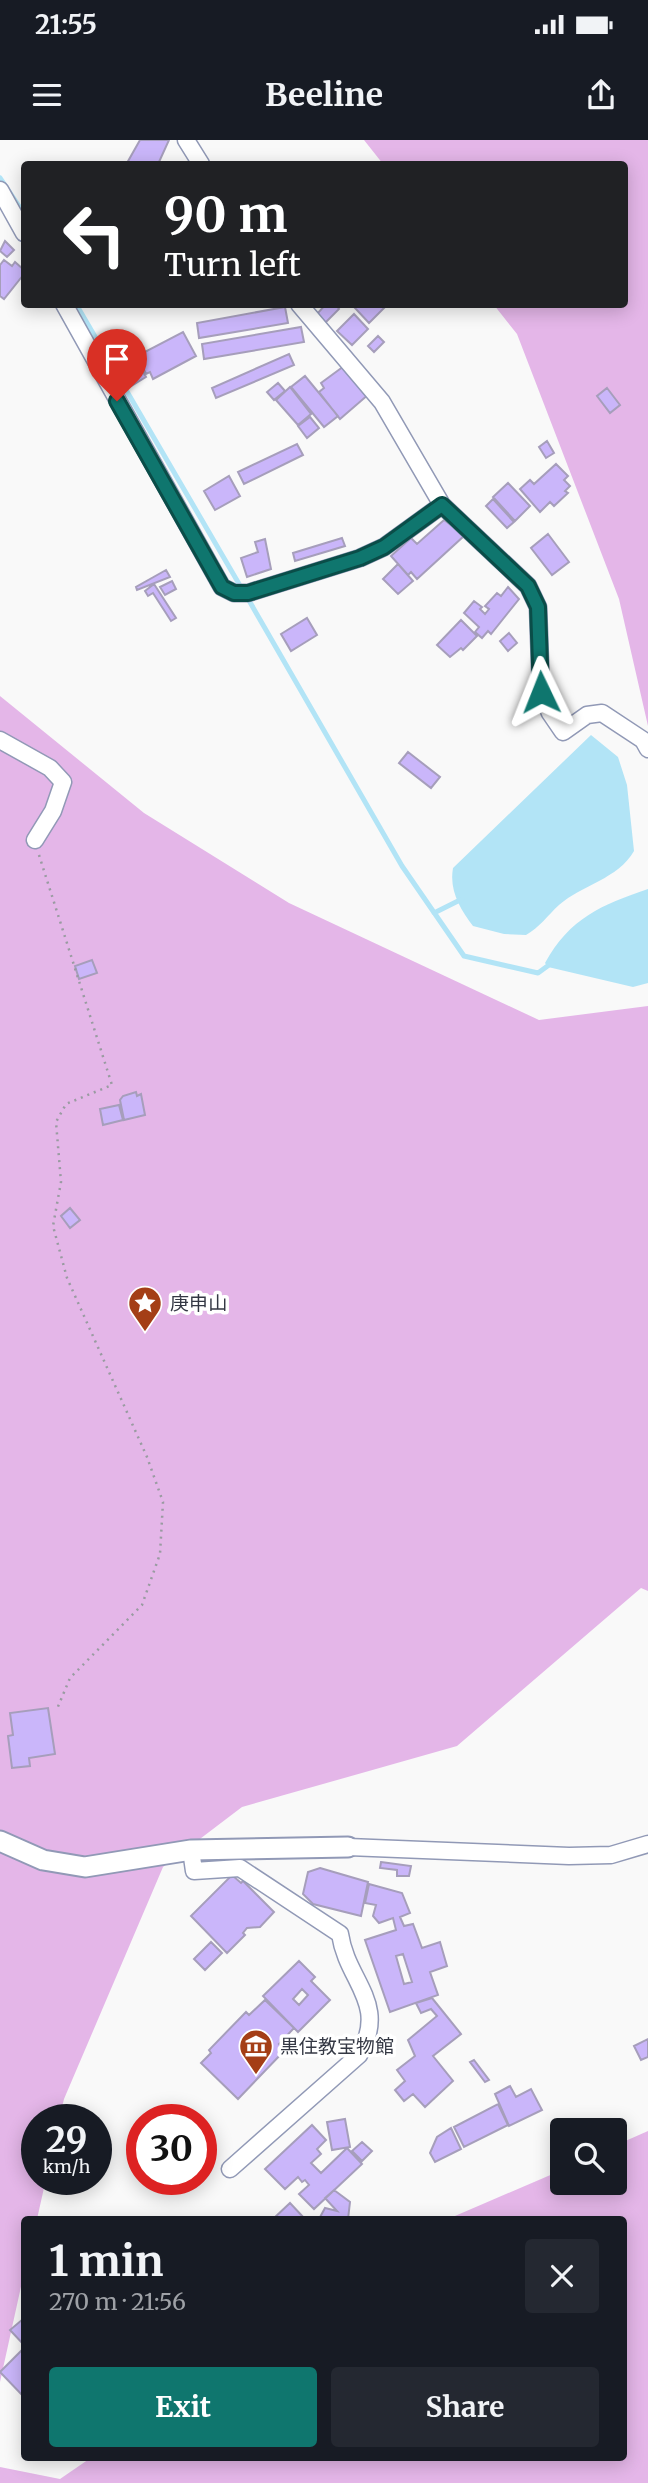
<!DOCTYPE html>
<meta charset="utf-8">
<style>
body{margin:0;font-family:Merriweather,"Noto Sans JP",serif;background:#242831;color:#f1f3f6;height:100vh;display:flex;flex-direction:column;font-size:26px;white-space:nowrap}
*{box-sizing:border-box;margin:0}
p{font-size:23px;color:#9ea1a6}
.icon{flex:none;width:38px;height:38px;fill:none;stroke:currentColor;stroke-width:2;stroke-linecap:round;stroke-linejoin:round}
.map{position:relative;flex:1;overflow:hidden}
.sheet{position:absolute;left:21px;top:2076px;width:606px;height:245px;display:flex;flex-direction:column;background:#171b24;border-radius:7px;box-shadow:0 4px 18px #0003}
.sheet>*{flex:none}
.banner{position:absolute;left:21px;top:21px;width:607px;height:147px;border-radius:7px;box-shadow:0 4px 18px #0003;background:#202124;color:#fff;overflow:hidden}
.tools{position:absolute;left:550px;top:1978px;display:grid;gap:14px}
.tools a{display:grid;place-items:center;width:77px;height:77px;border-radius:7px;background:#171b24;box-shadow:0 4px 18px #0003;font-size:35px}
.speed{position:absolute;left:21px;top:1964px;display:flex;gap:14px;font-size:35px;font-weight:700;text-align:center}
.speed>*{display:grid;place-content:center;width:91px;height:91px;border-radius:50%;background:#171b24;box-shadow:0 4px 18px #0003;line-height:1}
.speed small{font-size:18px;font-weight:400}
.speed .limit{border:10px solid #d22;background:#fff;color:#111}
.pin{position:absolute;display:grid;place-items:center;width:60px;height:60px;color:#fff;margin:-72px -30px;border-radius:50% 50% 50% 0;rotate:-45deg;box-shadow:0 0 7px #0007}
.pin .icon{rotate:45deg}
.me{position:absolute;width:77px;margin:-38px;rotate:358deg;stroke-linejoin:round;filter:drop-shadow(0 0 5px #0008)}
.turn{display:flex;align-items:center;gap:24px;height:147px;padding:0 28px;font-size:32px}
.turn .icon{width:91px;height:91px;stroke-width:2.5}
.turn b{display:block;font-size:49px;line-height:60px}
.round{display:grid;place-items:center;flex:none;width:74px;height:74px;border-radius:7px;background:#242831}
.head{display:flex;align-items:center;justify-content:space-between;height:119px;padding:0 28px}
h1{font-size:42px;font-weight:700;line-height:52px}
.primary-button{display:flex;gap:14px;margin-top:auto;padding:14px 28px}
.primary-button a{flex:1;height:80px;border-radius:7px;background:#0f766e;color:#fff;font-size:28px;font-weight:700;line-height:80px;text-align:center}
.primary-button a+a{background:#242831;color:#f1f3f6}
.status{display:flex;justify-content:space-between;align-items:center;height:49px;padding:0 35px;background:#171b24;direction:ltr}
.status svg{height:19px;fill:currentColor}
header{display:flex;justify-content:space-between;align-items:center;height:91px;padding:0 28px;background:#171b24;font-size:32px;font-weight:700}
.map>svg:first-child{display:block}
.green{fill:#e4b6e8}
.water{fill:#b2e4f6}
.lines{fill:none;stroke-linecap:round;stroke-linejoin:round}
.stream{stroke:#b2e4f6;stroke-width:5}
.building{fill:#cab6fa;stroke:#a69ebb;stroke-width:2;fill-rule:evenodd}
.minor-casing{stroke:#9199b6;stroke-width:19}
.tertiary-casing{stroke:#9199b6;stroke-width:23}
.path{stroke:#999ba1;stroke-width:2.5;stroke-dasharray:2 5;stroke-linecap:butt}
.minor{stroke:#fff;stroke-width:16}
.tertiary{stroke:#fff;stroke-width:19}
.route-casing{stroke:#0a4d48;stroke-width:18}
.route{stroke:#0f766e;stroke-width:12}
.labels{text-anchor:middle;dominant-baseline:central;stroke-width:7;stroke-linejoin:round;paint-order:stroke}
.poi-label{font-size:19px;fill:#343844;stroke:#fff;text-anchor:start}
</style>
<div class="status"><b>21:55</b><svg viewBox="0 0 49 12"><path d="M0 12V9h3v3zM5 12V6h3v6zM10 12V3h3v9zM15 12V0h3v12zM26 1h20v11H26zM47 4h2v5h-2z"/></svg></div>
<header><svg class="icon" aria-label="menu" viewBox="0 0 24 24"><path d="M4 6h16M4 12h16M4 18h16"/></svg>Beeline<svg class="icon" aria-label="share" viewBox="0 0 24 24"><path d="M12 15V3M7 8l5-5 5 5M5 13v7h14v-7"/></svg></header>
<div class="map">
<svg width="648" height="2343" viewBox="0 0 648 2343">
<rect width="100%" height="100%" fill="#f9f9f9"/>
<path class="green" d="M364,0H648V586L619,459L517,194L494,165L625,164V24H383Z
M0,556L144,673L289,763L539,880L648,866V1451L641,1448L457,1606L242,1667L163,1727L64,1959L59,1979H37V2039H46L37,2079H24V2133L0,2242Z
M648,1991V2343H0V2327L60,2339L92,2317H623V2079H448L562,2030V2042H614V2006Z"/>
<path class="water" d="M591,595L618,617L627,645L634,711C618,739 582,745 559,765C548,775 539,788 526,795L504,794L473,786C460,769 449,750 453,728Z
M648,749V843L633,847L548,827L545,823C570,778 601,765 648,749Z"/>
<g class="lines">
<path class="stream" d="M0,38L24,74
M76,164L242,449
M247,457L402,726L464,816L538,833L553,822
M434,773L462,759"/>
</g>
<path class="building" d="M140,0H169L159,22L127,23Z
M5,101L14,110L7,117L0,111Z
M4,120L12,126L15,122L24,130V134L4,159L0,156V125Z
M326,164H335L339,169L325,183L317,174Z
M359,164H388L369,183L355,168Z
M285,167L288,183L199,198L197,183Z
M354,174L368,189L352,205L337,191Z
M301,187L304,202L204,219L202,204Z
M183,192L196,216L153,239L150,232L146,234L136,213L143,209L145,212Z
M378,196L384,202L374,212L368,206Z
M289,214L294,225L216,258L212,248Z
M139,225L146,237L131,246L124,234Z
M344,226L369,254L340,279L319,252L324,248L321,243Z
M305,236L338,276L324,287L291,247Z
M278,243L285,251L274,260L267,252Z
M290,247L311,274L298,285L276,260Z
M607,248L620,265L610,273L597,256Z
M310,277L319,288L307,298L298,286Z
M547,301L554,313L546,318L539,307Z
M297,304L303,315L244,344L238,332Z
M556,324L568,336L564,340L570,346L565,351L568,353L554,366L550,362L540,372L520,349L530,340L534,344Z
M229,336L240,356L215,370L204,351Z
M508,343L530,366L515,381L493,357Z
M493,359L514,382L507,388L486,366Z
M444,380L465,395L417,439L411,432L408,435L391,416L411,398L417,404Z
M548,394L569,422L552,435L531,408Z
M342,398L345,406L295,421L293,413Z
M265,399L271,429L247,437L241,418L258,412L255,402Z
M398,424L413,441L398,454L383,439Z
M166,430L170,437L137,450L136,447Z
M172,441L176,449L165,455L160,447Z
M154,444L176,478L171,481L153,453L148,456L145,451Z
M508,447L519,459L491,494L488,491L482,498L475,492L479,487L464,473L474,461L482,467L480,469L485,474L489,469L485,466L497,453L501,456Z
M307,478L317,495L291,511L281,494Z
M461,480L477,496L463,510L461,508L450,517L437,505Z
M509,493L517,503L508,511L500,501Z
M408,612L440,637L431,648L399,623Z
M92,820L97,833L79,839L75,826Z
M136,952L137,956L141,954L145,975L124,980L120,960L123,956Z
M119,965L123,980L103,985L100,969Z
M70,1068L80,1080L70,1088L61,1076Z
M48,1568L55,1614L29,1618L30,1626L12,1628L8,1596L13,1595L10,1573Z
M381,1722L411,1726L409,1736H397V1730L380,1728Z
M320,1728L368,1742L361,1776L313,1764L303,1754L308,1732Z
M232,1735L241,1743L243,1741L274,1772L260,1787L247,1788L243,1793L245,1795L227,1813L191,1776Z
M369,1744L402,1753L410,1773L400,1777L404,1786L413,1784L422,1808L440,1802L447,1826L430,1832L438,1855L390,1872L365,1800L396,1790L393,1778L379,1783L373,1776L376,1765L365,1763ZM403,1814L412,1842L404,1844L396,1816Z
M211,1802L222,1813L205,1830L194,1819Z
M299,1821L315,1837L311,1841L330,1860L298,1892L263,1856ZM302,1849L308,1855L299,1865L293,1859Z
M432,1858L461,1894L433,1916L453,1941L425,1967L413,1954L404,1961L395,1950L405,1941L397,1930L415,1916L408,1900L437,1876L431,1869L421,1873L416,1863Z
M265,1860L294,1888L279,1904L285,1910L238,1959L201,1923L211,1913L209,1910L246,1872L249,1875Z
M648,1899V1917L641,1920L634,1906Z
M474,1920L489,1940L485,1942L470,1922Z
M510,1946L516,1957L531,1949L542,1970L509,1986L495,1954Z
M498,1964L508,1985L464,2007L454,1987Z
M345,1979L350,2007L332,2010L327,1982Z
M312,1985L326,2000L317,2009L321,2014L311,2023L321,2033L347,2008L362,2024L314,2069L299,2054L309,2045L305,2040L302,2042L298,2037L285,2049L265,2029Z
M451,1988L461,2009L435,2022L430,2013L437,1997Z
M362,2002L372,2011L362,2021L352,2011Z
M334,2050L350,2062L348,2079H319L325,2068L337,2071L325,2058Z
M290,2063L305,2079H273Z
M23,2179L24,2180V2205L10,2190Z
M24,2208V2257L0,2232Z"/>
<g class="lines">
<g class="minor-casing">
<path id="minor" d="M186,0L201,24
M0,50L24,93
M64,164L222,447L234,453H248L360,418L384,407L442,365
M299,164L382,262L442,365L528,446L538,467L541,552L550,573L563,592L587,575L602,573L643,600L648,609
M0,600L50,628L63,642L53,671L35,700
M348,1707L569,1716L611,1715L648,1704
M191,1710L194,1731L240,1728L340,1794C347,1842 389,1863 359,1915L230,2029"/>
</g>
<g class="tertiary-casing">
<path id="tertiary" d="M0,1701L43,1720L85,1727L191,1710L348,1707"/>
</g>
<path class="path" d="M39,715L112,945L66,964L56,982L61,1042L53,1086L67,1138L147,1317L163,1362L160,1414L142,1465L70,1538L57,1569"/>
<use href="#minor" class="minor"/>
<use href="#tertiary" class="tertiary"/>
</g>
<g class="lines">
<g class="route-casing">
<path id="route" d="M117,261L222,447L234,453H248L360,418L384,407L442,365L528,446L538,467L541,552"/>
</g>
<use href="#route" class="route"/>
</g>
<defs>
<g id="sight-pin" transform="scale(1.75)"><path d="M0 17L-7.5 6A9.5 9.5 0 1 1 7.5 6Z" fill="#a43e16" stroke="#fff"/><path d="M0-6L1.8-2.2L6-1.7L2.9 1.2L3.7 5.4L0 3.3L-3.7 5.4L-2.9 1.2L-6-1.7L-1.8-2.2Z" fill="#fff"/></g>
<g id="museum-pin" transform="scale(1.75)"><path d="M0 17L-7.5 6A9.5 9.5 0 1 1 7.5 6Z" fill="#a43e16" stroke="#fff"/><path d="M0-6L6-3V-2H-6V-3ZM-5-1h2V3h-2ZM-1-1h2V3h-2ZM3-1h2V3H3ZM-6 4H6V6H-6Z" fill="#fff"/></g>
</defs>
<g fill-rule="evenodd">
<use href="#sight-pin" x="145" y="1163"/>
<use href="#museum-pin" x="256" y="1906"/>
</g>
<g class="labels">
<g class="poi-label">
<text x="170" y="1163">庚申山</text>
<text x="280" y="1906">黒住教宝物館</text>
</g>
</g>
</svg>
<div class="tools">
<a><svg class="icon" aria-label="search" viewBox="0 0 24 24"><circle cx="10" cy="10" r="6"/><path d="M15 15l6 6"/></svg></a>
</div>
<div class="speed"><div>29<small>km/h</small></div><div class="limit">30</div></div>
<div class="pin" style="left:117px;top:261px;background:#d93025"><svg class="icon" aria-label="arrive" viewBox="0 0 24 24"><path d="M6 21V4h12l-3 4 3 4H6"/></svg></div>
<svg class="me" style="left:541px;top:552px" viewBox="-20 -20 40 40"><path d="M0-17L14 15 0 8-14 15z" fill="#0f766e" stroke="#fff" stroke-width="4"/></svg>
<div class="banner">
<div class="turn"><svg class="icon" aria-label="left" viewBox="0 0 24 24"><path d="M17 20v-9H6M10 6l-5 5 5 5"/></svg><div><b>90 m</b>Turn left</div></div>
</div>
<section class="sheet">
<div class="head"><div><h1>1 min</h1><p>270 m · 21:56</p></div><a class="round"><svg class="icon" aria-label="close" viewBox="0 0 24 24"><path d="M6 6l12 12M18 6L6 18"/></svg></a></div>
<div class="primary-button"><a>Exit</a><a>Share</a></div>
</section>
</div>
